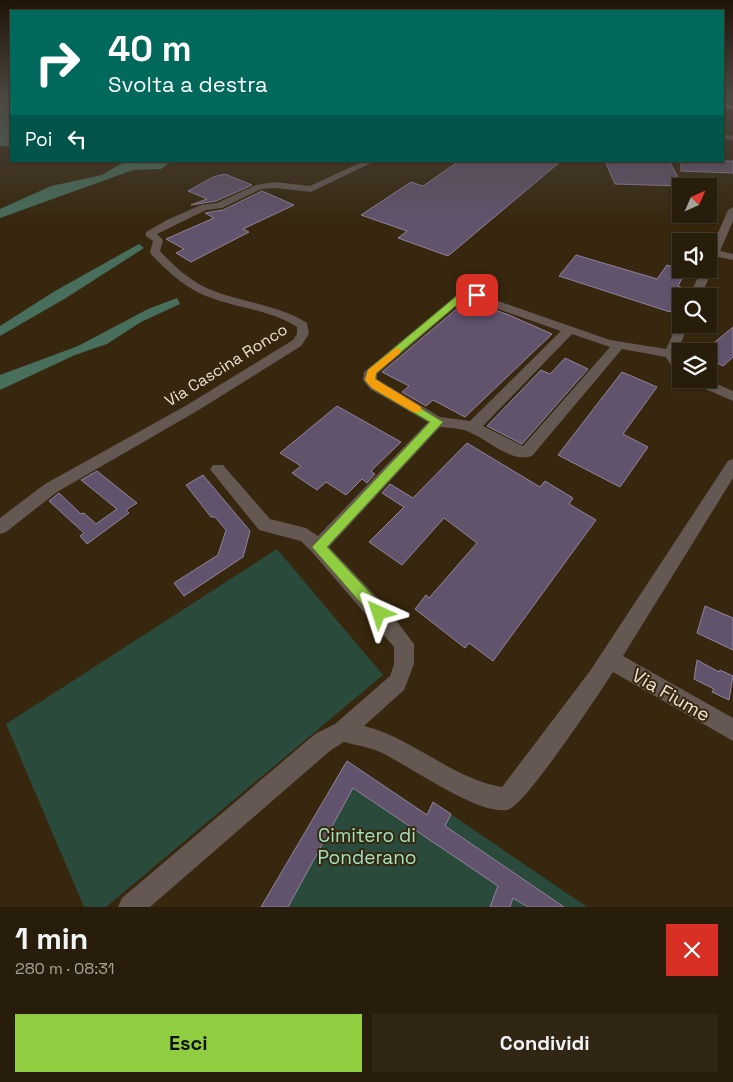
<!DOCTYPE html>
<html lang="it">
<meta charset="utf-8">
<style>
body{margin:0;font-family:"Space Grotesk",sans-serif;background:#302613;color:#f1f3f6;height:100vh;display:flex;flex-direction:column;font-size:19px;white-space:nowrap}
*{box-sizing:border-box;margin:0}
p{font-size:16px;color:#a5a29c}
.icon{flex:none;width:28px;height:28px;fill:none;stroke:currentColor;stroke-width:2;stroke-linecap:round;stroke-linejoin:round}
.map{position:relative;height:907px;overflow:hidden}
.side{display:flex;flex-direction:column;background:#281d0a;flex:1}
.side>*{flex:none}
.banner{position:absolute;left:10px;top:10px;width:714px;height:152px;border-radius:0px;box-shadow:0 1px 4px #0004,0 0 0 1px #443b2b;background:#00695c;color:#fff;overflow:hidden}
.needle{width:32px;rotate:45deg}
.controls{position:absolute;left:672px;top:178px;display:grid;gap:10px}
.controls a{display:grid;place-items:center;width:45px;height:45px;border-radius:0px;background:#281d0a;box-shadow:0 1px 4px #0004,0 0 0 1px #443b2b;font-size:25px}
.pin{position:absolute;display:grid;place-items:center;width:42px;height:42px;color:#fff;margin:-21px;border-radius:10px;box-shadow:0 2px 8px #0006}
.me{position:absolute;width:55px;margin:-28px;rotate:318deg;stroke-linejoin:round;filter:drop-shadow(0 0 4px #0008)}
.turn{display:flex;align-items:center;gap:18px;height:105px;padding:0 15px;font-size:22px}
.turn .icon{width:65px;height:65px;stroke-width:2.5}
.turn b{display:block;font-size:35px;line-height:42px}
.then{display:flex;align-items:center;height:48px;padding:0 15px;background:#0003;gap:10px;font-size:19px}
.round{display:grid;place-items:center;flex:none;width:52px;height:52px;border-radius:0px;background:#302613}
.summary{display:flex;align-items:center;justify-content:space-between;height:85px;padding:0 15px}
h1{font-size:30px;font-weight:600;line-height:38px}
.primary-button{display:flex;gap:10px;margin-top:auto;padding:10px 15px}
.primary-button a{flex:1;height:58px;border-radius:0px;background:#90cd41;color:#111;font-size:20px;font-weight:600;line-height:58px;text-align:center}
.primary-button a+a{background:#302613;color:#f1f3f6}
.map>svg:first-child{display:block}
.green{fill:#2a4a3c}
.forest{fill:#486e5c}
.building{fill:#62536d;stroke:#92839e}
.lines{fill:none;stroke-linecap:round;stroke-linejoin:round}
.minor{fill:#655752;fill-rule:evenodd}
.highway{fill:#b59389;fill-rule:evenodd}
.route{fill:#90cd41;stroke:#5e852a}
.slow{fill:#f59e0b}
.labels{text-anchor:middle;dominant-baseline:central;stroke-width:4;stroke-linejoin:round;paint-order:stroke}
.street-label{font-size:16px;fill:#ece2d3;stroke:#36270e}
.near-street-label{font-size:19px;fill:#ece2d3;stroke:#36270e}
.near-park-label{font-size:19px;fill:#9de2c2;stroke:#36270e}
</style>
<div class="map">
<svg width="733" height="907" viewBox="0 0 733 907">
<rect width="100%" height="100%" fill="#36270e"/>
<path class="green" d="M277,549L383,675L106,907H84L6,724Z
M347,761L427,814L433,802L587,907H261Z"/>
<path class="forest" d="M0,97H11V147L0,146Z
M129,161H172L161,169L133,170L0,218V209L51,186L102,175L122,163Z
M139,244L144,248L66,298L0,336V326L55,291Z
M177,298L180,304L141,322L107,344L75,355L0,390V375L78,346L148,309Z"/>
<path class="building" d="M459,161H561L448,256L398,238L407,231L361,215L411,182L423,186Z
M605,161H669L683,186L615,184Z
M681,161H733V173L681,171Z
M225,174L252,185L216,201L191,205L207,199L188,191L213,177Z
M262,191L294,205L243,229L249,232L191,262L176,253L184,249L166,239L214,218L205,213L223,210Z
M576,255L657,279L667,265L686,271L678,286L683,288L670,312L559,276Z
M467,300L509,315L552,334L465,417L433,400L426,406L402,392L409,386L382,372Z
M733,327V357L723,366L709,359V347Z
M565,358L588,369L522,444L487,426L541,370L550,374Z
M622,372L657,387L623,434L648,447L620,487L558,455Z
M337,406L401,442L371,471L375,474L367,483L362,479L346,495L326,482L317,490L292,473L301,466L280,453Z
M467,443L540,487L545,481L573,498L569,504L596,520L493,661L469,643L465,648L415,609L426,595L429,598L477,543L444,518L402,565L369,542L404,507L382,493L390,484L413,498Z
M97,471L137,503L126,510L129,513L87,544L80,536L84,533L49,501L59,493L81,514L84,513L96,524L117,509L81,480Z
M203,475L250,531L243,557L184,596L174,583L218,555L226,530L215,517H211L186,485Z
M705,606L733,618V650L697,633Z
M697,660L719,672L720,670L733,676L729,700L712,692L714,689L694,679Z
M347,761L427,815L433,802L451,814L445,826L564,907H528L513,898L510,907H490L498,886L353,788L288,907H261Z"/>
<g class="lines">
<path class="minor" d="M722,134L733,136V140L722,138Z
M364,161H375L311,192L275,188L261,189L222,208L206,210L157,234L163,240L160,251C174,266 190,281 209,289C242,303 277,304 307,323L309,334L301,346L197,411L57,492L6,532L0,534V518L45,484L187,405L293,340L297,334V327C267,308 231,308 199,293C181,284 165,269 151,254L150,252L153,241L146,236V232L167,220L201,205L217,203L256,185L275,182L310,186Z
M733,207V221L720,251L733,254V260L718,257L701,296H689L702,269H709V253L728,210Z
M469,291L610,340L666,349L679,321L689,324L676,354L681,361V375L676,374L666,357L622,349L532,456C511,463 490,441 471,433C462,428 450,428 440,427L329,547L386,607L414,644V664L404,690L364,726C413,738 453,779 502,787L590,671L728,461L733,459V478L623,656L733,718V741L613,672C600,692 524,808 507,810C477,815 410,766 380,752C369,747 355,745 344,742L331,750L150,907H118L122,898L315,734L335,724L390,676L394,664V647L312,552L301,541L259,530L213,473L210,469L213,465H223L270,519L306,528L318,536L428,422L370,389L363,380L364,372L458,294ZM466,298L561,331L470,421L440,417L377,379V374ZM572,334L610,347L523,446L483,426Z
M687,379H705L733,391V401L689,382Z"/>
<path class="highway" d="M722,102L733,106V110L722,107Z"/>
</g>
<linearGradient id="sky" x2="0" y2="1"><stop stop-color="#1e1508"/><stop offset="0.43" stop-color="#4c4741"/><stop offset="1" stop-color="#4c4741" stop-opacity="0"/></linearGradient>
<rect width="733" height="224" fill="url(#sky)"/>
<path class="route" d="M477,292L480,293V297L465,298L376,373L375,379L379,383L443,422L327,547L384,608L386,613L384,618L379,619L374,618L312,547L430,422L372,388L365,380L368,370L459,294Z"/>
<path class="slow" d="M396,348L400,349V353L376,373L375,379L421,407V412H413L372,388L365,380L368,370Z"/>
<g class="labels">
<g class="street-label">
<text transform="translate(226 365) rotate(-32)">Via Cascina Ronco</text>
</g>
<g class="near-street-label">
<text transform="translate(671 695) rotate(30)">Via Fiume</text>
</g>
<g class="near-park-label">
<text x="367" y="835">Cimitero di<tspan x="367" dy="22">Ponderano</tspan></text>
</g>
</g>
</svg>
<div class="controls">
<a><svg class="needle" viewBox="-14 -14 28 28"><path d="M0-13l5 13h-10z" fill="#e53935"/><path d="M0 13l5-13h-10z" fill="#a5a29c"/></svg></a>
<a><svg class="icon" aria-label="sound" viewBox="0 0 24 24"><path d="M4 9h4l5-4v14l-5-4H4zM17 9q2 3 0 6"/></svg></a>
<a><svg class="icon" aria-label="search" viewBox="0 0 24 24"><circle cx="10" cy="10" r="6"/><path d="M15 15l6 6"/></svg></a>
<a><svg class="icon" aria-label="layers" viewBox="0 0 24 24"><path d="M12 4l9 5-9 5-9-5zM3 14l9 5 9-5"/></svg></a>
</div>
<div class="pin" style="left:477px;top:295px;background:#d93025"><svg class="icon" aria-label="arrive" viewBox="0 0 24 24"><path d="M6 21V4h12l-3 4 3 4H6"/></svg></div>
<svg class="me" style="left:379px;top:613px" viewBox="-20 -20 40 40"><path d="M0-17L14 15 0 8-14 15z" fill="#90cd41" stroke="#fff" stroke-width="4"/></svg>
<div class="banner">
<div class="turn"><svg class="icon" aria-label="right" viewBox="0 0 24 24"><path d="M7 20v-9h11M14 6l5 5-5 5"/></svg><div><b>40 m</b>Svolta a destra</div></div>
<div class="then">Poi<svg class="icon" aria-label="left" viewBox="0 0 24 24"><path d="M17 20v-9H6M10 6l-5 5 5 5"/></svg></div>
</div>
</div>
<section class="side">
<div class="summary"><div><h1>1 min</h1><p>280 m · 08:31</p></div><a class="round" style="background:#d93025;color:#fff"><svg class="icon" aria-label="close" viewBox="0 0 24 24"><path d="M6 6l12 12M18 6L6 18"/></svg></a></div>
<div class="primary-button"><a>Esci</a><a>Condividi</a></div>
</section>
